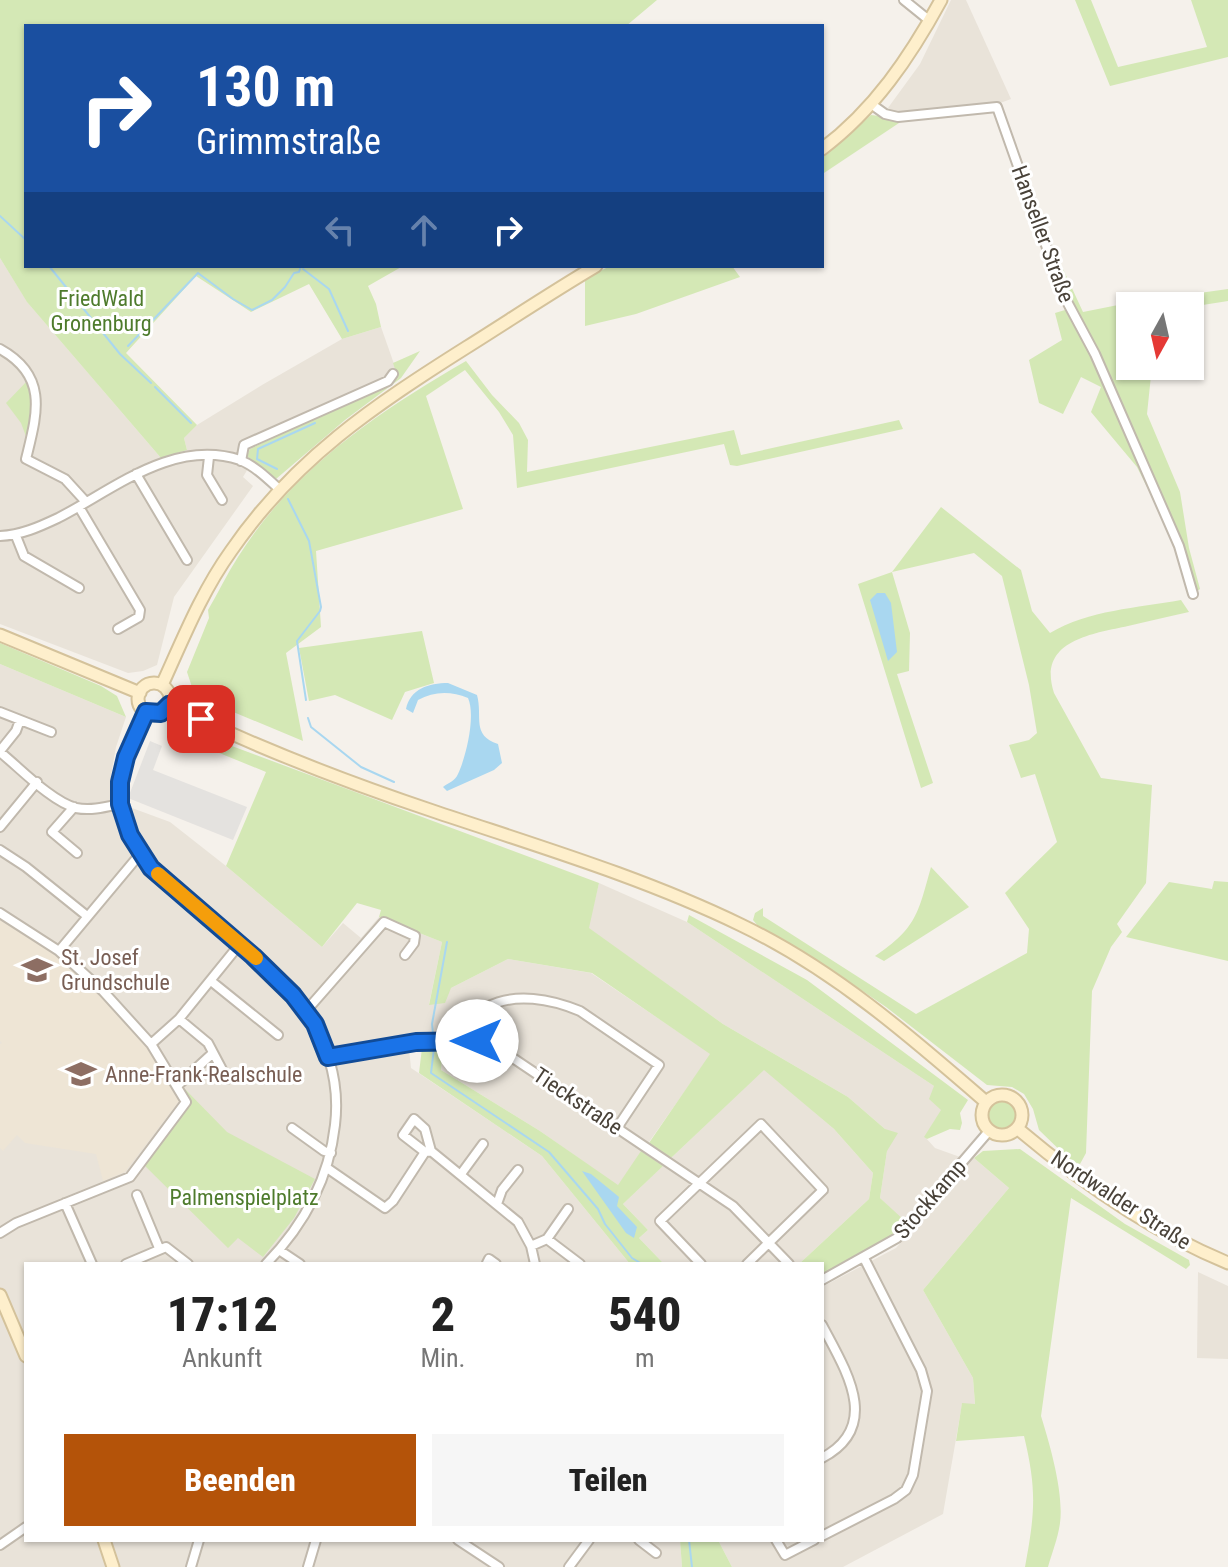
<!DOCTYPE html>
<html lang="de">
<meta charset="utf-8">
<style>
body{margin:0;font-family:"Roboto Condensed",sans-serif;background:#f6f6f6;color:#222;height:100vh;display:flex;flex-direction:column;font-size:30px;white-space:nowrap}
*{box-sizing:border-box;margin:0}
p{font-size:26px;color:#767676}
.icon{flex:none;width:44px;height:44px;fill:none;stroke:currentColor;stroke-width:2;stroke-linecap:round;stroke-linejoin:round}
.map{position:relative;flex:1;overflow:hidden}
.sheet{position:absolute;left:24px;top:1262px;width:800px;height:280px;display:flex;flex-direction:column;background:#fff;border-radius:0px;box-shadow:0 2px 6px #0004}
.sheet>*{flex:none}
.top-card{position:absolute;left:24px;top:24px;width:800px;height:244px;border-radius:0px;box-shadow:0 2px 6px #0004;background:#1a4fa0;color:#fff;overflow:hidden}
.needle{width:52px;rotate:188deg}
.buttons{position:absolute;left:1116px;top:292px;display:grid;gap:16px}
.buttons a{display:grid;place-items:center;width:88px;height:88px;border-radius:0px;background:#fff;box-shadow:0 2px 6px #0004;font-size:40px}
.pin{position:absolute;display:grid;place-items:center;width:68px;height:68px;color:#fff;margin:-34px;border-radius:16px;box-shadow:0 4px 12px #0006}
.me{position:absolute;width:88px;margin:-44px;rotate:270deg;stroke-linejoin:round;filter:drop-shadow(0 0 6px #0008)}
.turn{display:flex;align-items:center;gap:28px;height:168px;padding:0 40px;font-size:36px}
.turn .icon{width:104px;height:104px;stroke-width:2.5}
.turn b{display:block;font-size:56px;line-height:68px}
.lanes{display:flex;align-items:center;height:76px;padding:0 40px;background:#0003;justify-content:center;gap:40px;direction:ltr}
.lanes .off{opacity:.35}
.eta{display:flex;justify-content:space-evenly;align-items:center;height:136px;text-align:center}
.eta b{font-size:48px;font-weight:800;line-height:56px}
.cta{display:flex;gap:16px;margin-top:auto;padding:16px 40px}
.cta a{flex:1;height:92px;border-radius:0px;background:#b45309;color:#fff;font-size:32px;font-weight:800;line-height:92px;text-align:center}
.cta a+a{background:#f6f6f6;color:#222}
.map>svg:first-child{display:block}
.residential{fill:#e9e3d9}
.education{fill:#eee5d5}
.green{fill:#d4e8b5}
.parking{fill:#e4e2df}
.water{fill:#a9d7f0}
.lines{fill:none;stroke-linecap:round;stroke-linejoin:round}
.stream{stroke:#a9d7f0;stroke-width:2}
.street-casing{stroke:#c1b9ad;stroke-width:12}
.secondary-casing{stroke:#d4c29b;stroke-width:15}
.street{stroke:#fff;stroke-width:8}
.secondary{stroke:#feefcc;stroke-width:11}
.route-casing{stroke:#114b97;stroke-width:20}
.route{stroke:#1a73e8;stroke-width:14}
.slow{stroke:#f59e0b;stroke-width:14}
.labels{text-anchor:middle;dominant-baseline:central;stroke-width:6;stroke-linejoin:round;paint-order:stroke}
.street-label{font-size:22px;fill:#494239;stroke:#fff}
.park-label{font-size:22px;fill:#4e7b2c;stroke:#fff}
.education-label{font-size:22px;fill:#785e54;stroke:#fff;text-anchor:start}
</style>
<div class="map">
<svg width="1228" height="1567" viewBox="0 0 1228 1567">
<rect width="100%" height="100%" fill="#f5f1eb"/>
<path class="residential" d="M951,0H966L1011,99L992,106L897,116L885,112L920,64Z
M0,258L28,303L161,458L187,450L184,438L197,425L262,385L342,339L381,327L399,378L250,449L252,462L243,477L253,486L174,597L157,665L143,671L128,673L0,624Z
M0,664L126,717L116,747L111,775L113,813L132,808L170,822L226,866L322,947L343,923L361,938L379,917L442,942L429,1004L451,988L508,959L591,973L711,1054L618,1186L540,1131L441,1070L443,1046L409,1049L411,1068L542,1156L630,1264H26V1540H680L682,1567H0Z
M599,883L687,922L934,1086L942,1109L925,1137L935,1148L960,1157L974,1158L1009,1188L923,1290L973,1378L975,1405L962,1404L943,1514L843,1567H732L718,1540H822V1287L896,1248L912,1230L880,1198L887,1151L885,1129L848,1097L723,1024L588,928Z
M764,1069L834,1129L873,1173L869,1199L799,1264H664L639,1238L648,1230L623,1204Z
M1198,1272L1228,1286V1359L1197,1358Z"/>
<path class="education" d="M0,918L57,956L101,996L147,1047L179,1101L125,1172L103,1181L96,1154L25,1143L17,1135L3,1151L0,1148V1044L2,1043L0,1041Z"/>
<path class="green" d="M0,0H657L626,26H26V266H403L368,286L376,304L381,327L342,339L309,284L251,312L196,276L126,353L197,425L184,438L187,450L161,458L27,302L0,258Z
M1075,0H1091L1118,67L1207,47L1191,0H1228V57L1110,86Z
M871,115L905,119L824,173L822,158Z
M1045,230L1083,312L1128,303L1228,289V301L1190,307L1130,306V366H1152L1147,414L1180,492L1189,548L1200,589L1195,593L1168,529L1137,467L1091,412L1101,387L1081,377L1063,414L1039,403L1029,360L1062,340L1055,313L1065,310L1039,234Z
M610,266H732L740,277L636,314L585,326V279Z
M420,351L401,378L345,420L276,479L247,456L250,449L398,378L393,363Z
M466,361L492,395L519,423L528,440L527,472L734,430L741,455L899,420L903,429L737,466L730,465L724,444L517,488L513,435L499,412L465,370L426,396L463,509L316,551L321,627L286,653L303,741L195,696L187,672L209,618L208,610C218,593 227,574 238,557C294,468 378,412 466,361Z
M28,380L34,408L27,439L21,423L6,403Z
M941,507L1021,570L1032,611L1050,633C1089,610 1137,608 1181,600L1189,612C1168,617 1148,621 1128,626C1091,634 1037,641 1054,693L1101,778L1152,785L1146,883L1117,924L1122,932L1111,947L1092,991L1086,1153L1080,1164L1071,1161L1039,1130L1033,1109L1024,1094L1012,1087L987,1085L886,1007L829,968L758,926L753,920L755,913L763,908V916L916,1014L1027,953L1029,929L1005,893L1057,842L1035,774L1021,778L1009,745L1029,740L1037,733L1029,685L1002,576L974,553L892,572L910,633L909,671L897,674L933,783L921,788L858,584L892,572Z
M422,631L434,683L405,692L392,720L335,695L309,701L299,648Z
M0,643L101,686L117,696L126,717L0,664Z
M189,730L599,883L589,928L723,1024L848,1097L885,1129L898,1133L887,1151L880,1198L905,1221L888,1239L822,1274V1264H799L869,1199L873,1173L834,1129L764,1070L671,1158L649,1143L710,1054L592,973L508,959L451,988L445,1003L429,1005L442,942L379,917L381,910L357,903L322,947L226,866L266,772L180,737Z
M931,867L969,907L884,961L875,956C917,928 918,913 931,867Z
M1214,881L1228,882V961L1126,937L1169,882L1212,889Z
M689,915L807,980L968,1100L960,1113L962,1123L960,1130L950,1129L927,1139L924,1137L941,1110L929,1099L934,1086L687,922Z
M443,1046L441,1070L540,1131L618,1185L641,1151L663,1166L623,1204L648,1230L639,1238L664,1264H630L542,1156L419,1073L422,1048Z
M182,1086L227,1132L315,1179L294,1218L263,1257L238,1238L228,1248L142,1163L187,1106L175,1091Z
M987 1115a15 15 0 1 1 30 0a15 15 0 1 1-30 0Z
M1020,1149L1125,1224L1189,1260L1190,1265L1186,1269L1071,1198L1041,1416C1050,1445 1064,1493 1060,1523C1058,1538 1052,1553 1048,1567H1025C1035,1513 1037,1490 1024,1436L956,1441L962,1403L975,1404L973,1378L923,1290L1009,1188L974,1158L983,1151Z
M680,1540H718L732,1567H682Z"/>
<path class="parking" d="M150,741L162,746L153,770L247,807L233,840L128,798Z"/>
<path class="water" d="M877,593H885L891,603L897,652L888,661L870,600Z
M448,683L477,695C483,717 471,735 498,744L502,763L494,770L447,791L443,787C448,783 455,781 458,774C466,757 476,716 468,698C451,691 434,691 418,700L413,713L406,709C410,689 429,683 448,683Z
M582,1171L591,1174L619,1197L617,1206L637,1227L634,1238L626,1233Z"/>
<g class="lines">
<path class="stream" d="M0,216L26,240
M49,266L120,354L151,383
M303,269L329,289L348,331
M128,346L198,273L233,299L252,310L272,300L285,287L294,273L299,272L301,266
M155,387L191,423
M277,469L257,459L258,449L315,423
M288,499L309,541L321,607L320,611L297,641L306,700
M308,718L311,727L361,767L394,782
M433,1034L432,1024L447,942
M434,1048L431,1073L549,1152L598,1209L605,1224L632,1258L642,1264
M689,1540L692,1567"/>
<g class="street-casing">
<path id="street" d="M904,0L930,21
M871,104L885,114L898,117L997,107L1064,296L1095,354L1179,546L1193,594
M0,349C49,376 37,414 26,459L65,479L86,502
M209,457L207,475L222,500
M241,461L244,445L388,381L393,374
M136,474L187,560
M79,507L140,610L139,617L118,629
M0,536C21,535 39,527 58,518C113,490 173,438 240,460C255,466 268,479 279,489
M16,536L24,556L79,588
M0,712L51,732
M146,712C133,741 115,772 120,805C129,852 163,881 198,910C267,967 347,1024 335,1125C329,1179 304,1225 266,1264
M0,751L16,731L20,720
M0,752C21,769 51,801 76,808C91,811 106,807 120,804
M74,807L52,832L77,853
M0,827L37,782
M0,850L26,867L87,916
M0,913L59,951L103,991L151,1044L186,1102L130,1177L16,1223L0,1233
M59,951L140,854
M211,981L278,1035
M306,1011L384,922L415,936L414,943L405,955
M179,1019L208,1043L227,1079
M477,1041C478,1033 475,1022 478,1016C480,1011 483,1010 487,1007C515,992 551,999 580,1011L659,1065L617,1128
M151,1044L179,1019L239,945
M328,1057C371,1045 453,1031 495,1046L733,1206L789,1264
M177,1086L213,1053
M292,1128L324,1151L331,1153
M425,1152L403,1135L414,1119L425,1129L431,1151
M327,1168L385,1208L393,1201L425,1152L431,1151L518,1222L531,1246L535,1264
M461,1174L483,1144
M137,1195L159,1248
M65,1203L92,1264
M497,1204L502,1190L518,1170
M547,1239L568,1209
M531,1246L547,1239L580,1264
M279,1250L300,1264
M487,1263L489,1259L496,1264
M126,1264L166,1247L188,1264
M701,1264L660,1221L761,1124L823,1190L747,1264
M822,1280L897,1238L989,1131
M822,1325C845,1369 883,1426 822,1458
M822,1536L894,1499L906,1490L913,1475L927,1391L921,1370L864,1258
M458,1540L499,1567
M639,1540L656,1553
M776,1540L785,1555L814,1540
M0,1545L26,1527
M191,1567L199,1540
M308,1567L316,1540
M569,1567L589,1540"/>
</g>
<g class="secondary-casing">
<path id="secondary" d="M822,149C874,110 910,57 941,0
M0,635L140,693
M138 699a16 16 0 1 1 32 0a16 16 0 1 1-32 0Z
M162,685C183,639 201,593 231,551C294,459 375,405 467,347C510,320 552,292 596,266
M169,705C254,746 343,781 433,811C537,846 642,877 741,925C833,969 910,1036 986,1102
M982 1115a20 20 0 1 1 40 0a20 20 0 1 1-40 0Z
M1018,1129C1081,1182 1152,1232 1228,1263
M0,1295L26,1356
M104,1540L113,1567"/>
</g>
<use href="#street" class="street"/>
<use href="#secondary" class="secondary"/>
</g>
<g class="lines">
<g class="route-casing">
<path id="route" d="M201,719L169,705L161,713L146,712L126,757L120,782V804L130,835L151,868L253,956L293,995L315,1024L328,1057L416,1042L477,1041"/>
</g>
<use href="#route" class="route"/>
<path class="slow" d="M158,874L256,958"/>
</g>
<defs>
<g id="school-bare" transform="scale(2.4)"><path d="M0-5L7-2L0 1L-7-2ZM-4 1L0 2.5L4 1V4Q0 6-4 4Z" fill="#8d6e63" stroke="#fff" stroke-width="2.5" paint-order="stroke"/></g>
</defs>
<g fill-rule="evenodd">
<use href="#school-bare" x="37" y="970"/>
<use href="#school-bare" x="81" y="1074"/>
</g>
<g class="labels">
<g class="street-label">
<text transform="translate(1043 234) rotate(70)">Hanseller Straße</text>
<text transform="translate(578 1101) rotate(34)">Tieckstraße</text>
<text transform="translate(930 1199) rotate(-49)">Stockkamp</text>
<text transform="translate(1121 1200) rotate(33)">Nordwalder Straße</text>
</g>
<g class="park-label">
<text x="101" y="298">FriedWald<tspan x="101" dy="25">Gronenburg</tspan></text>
<text x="244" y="1197">Palmenspielplatz</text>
</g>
<g class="education-label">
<text x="61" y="957">St. Josef<tspan x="61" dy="25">Grundschule</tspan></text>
<text x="105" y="1074">Anne-Frank-Realschule</text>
</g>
</g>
</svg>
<div class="buttons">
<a><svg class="needle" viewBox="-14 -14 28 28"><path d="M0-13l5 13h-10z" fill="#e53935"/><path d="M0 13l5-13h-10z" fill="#767676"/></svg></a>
</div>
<div class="pin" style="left:201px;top:719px;background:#d93025"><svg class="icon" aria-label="arrive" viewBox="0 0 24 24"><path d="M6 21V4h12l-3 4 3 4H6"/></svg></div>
<svg class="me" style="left:477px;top:1041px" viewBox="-20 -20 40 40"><circle r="19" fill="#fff"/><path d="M0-13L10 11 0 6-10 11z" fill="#1a73e8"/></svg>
<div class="top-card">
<div class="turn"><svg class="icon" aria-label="right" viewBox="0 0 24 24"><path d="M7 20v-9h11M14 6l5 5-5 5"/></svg><div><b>130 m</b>Grimmstraße</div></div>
<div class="lanes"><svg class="icon off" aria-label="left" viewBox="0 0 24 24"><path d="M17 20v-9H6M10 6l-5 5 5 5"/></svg><svg class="icon off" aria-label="ahead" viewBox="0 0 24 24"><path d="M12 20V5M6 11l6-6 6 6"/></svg><svg class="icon" aria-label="right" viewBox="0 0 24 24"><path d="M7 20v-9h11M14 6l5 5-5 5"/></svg></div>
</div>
<section class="sheet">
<div class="eta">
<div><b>17:12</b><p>Ankunft</p></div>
<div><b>2</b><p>Min.</p></div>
<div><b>540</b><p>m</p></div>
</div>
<div class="cta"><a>Beenden</a><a>Teilen</a></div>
</section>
</div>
